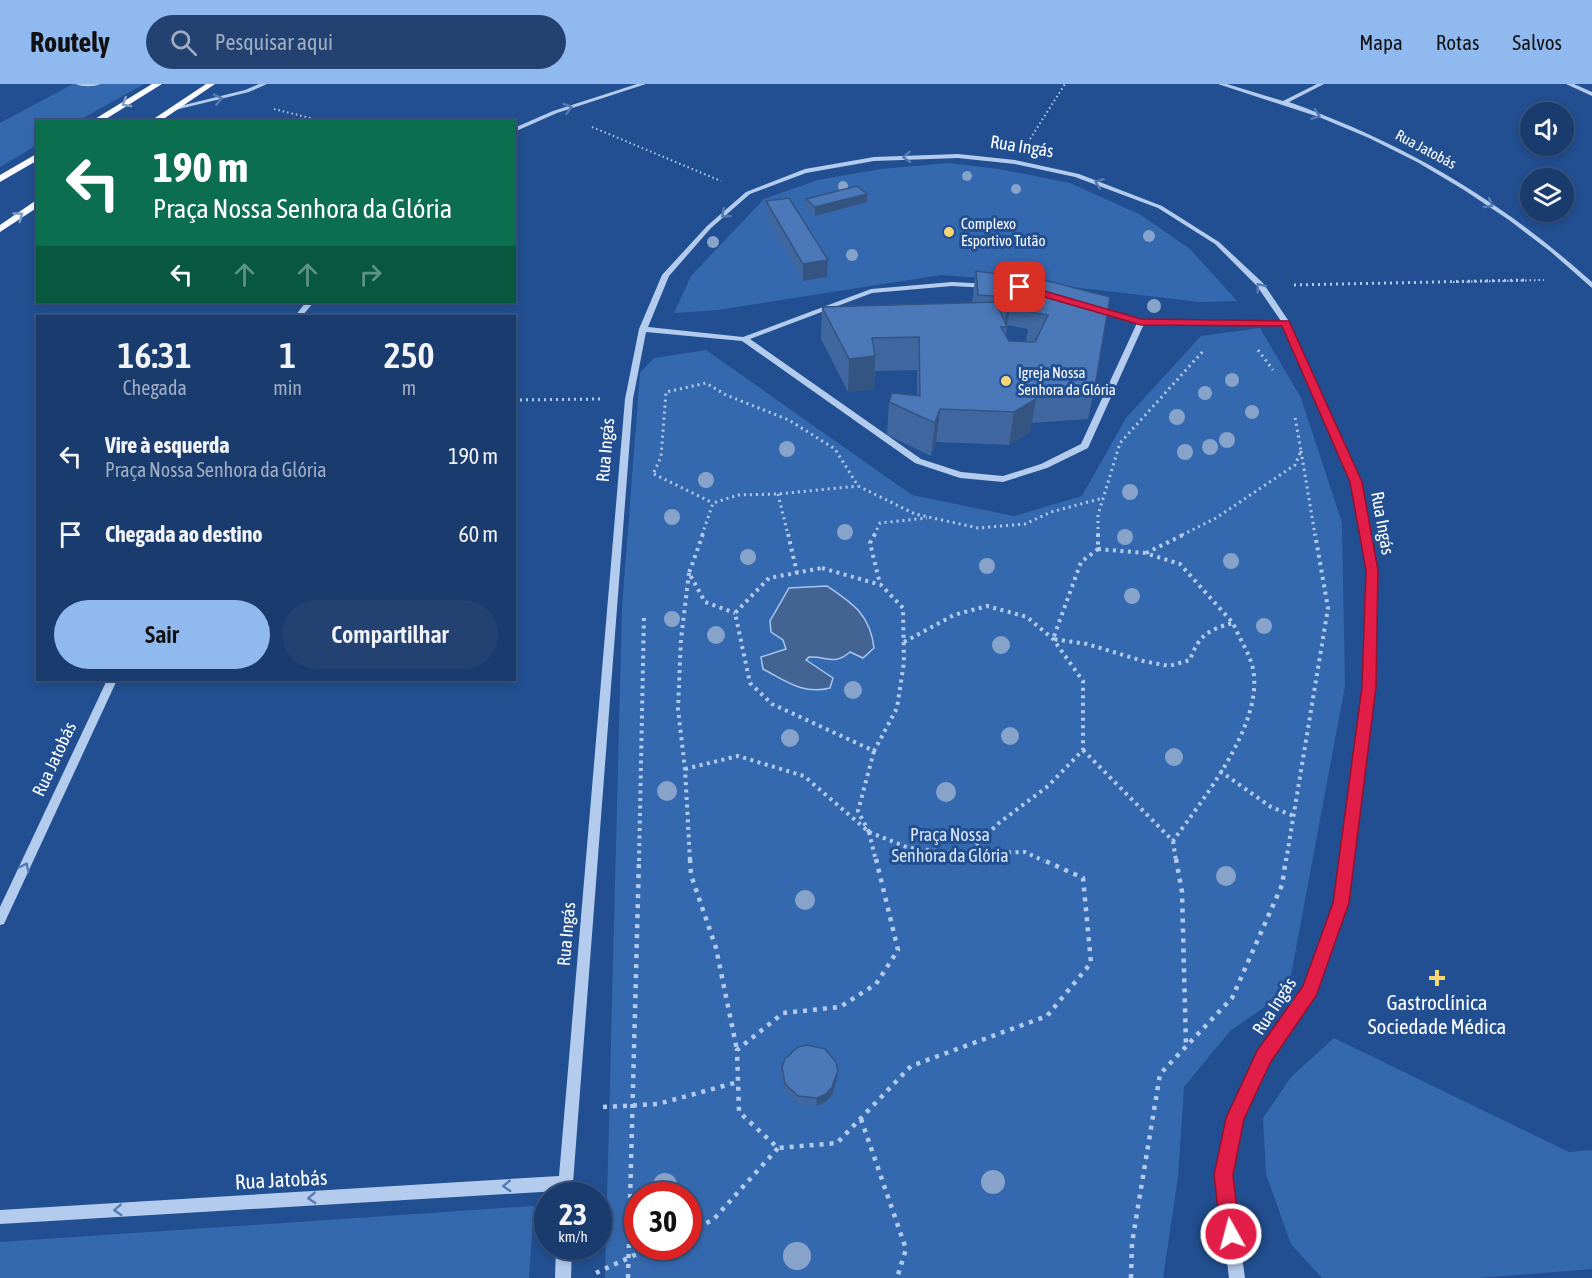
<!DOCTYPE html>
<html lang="pt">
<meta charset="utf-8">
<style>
body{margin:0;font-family:"Asap Condensed",sans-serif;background:#234272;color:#f1f3f6;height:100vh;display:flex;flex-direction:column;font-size:22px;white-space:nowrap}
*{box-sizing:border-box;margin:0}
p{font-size:20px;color:#9fadc2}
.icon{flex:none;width:33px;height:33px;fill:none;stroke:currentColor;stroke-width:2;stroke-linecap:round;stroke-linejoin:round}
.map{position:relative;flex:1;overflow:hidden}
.panel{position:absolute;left:36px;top:231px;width:480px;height:366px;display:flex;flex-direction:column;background:#1a3b6d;border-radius:0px;box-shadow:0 3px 9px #0003,0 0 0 2px #385580}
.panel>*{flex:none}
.hud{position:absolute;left:36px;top:36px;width:480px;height:183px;border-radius:0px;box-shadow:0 3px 9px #0003,0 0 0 2px #385580;background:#0b6e4f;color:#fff;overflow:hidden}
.buttons{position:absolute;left:1520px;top:18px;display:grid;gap:12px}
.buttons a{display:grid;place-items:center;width:54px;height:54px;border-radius:50%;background:#1a3b6d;box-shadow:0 3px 9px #0003,0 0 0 2px #385580;font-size:30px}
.speed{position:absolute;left:534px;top:1098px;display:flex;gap:12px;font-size:30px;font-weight:700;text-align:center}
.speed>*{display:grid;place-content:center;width:78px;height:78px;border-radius:50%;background:#1a3b6d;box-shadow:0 3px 9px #0003,0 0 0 2px #385580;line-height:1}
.speed small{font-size:15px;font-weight:400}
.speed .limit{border:9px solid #d22;background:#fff;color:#111}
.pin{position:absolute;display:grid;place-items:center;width:51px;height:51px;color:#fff;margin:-26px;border-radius:12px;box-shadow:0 3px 9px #0006}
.me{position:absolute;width:66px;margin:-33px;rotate:353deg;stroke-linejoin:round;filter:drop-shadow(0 0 4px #0008)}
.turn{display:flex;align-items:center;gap:21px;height:126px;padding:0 18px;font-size:27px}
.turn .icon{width:78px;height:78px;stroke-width:2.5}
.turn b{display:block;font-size:42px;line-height:51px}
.lanes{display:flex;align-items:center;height:57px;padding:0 18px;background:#0003;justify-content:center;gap:30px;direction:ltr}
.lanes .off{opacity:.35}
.eta{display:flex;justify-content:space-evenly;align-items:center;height:102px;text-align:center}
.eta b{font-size:36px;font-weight:600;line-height:42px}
.cta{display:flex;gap:12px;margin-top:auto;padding:12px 18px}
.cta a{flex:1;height:69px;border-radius:36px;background:#90b9f0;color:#111;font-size:24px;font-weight:600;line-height:69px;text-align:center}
.cta a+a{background:#234272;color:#f1f3f6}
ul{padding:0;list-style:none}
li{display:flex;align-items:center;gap:18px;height:78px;padding:0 18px}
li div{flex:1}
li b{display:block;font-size:22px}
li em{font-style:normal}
header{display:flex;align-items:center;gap:36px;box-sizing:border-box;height:84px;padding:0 30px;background:#90b9f0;color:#111}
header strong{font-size:28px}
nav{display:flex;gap:33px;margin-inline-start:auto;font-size:21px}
.search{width:420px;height:54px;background:#234272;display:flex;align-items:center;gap:15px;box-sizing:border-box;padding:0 21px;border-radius:33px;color:#9fadc2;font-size:22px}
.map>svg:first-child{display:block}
.green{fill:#3569af;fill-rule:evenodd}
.water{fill:#436393;stroke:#a7c6ee;stroke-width:1.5}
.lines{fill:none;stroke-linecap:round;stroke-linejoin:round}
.path-far3{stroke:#b3cced;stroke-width:2;stroke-dasharray:1.5 3;stroke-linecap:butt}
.path-far2{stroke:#b3cced;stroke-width:3;stroke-dasharray:2 4;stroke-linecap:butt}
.path-far1{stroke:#b3cced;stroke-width:4;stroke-dasharray:3 4.5;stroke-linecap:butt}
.path{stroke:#b3cced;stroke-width:4.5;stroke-dasharray:4 6;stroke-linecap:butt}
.minor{fill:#b3cced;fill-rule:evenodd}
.major{fill:#f9fbff;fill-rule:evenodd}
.tree{fill:#87a3ca}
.wall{fill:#40679f;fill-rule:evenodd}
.shaded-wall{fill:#345482}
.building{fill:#4b78b9;stroke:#345482;stroke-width:1.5}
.oneway{stroke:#557bb1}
.oneway2{stroke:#839cc2}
.route{fill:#e11d48;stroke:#92132f;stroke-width:1.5}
.poi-dot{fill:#f9d775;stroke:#224f91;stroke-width:2}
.labels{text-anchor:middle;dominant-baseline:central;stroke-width:6;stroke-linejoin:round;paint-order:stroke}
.far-street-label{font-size:15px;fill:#fff;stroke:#224f91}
.far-poi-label{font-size:15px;fill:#fff;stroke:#224f91;text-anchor:start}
.street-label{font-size:18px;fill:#fff;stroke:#224f91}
.park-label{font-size:18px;fill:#d9e7f9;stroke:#224f91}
.near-poi-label{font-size:21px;fill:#fff;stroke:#224f91}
.near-street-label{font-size:21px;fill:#fff;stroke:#224f91}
</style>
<header>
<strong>Routely</strong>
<div class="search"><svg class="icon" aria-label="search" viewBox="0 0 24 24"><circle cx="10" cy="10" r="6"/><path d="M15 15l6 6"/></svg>Pesquisar aqui</div>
<nav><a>Mapa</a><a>Rotas</a><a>Salvos</a></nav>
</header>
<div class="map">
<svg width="1592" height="1194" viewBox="0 0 1592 1194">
<rect width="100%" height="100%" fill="#224f91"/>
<path class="green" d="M73,0H144L78,37L38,38L37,61L0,83V39Z
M948,79L999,85L1070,99L1141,131L1190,165L1237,217L1200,218L1021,197L941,191L718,226L674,229L691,192L764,115L818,96L881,85Z
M1260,244L1301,314L1342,439L1345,602L1288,907L1230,947L1184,1003L1178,1093L1163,1194H605L622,524L640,289L654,274L706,266L912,411L1014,432L1082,412L1126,334L1201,252ZM638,1112H688V1162H638Z
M1334,954L1569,1068L1592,1066V1185L1479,1194H1322L1291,1160L1266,1090L1263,1034L1291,993Z
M534,1122L529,1194H0V1158Z"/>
<path class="water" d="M827,502C853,520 870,530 874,564L863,574L850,568C834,582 827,572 809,573L806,576L833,594L830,604C803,611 786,597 763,585L761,573L786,565L783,556L771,548L770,537L789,504Z"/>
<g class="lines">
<path class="path-far3" d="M274,25L326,38
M592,43L721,97
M1030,55L1065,0
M1453,198L1544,196"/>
<path class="path-far2" d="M1294,201L1528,196
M1258,266L1273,286
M514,316L601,315
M1301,367L1315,451
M654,388L661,373L666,308L706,299L726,311L789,336L835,365L858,402L915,430L978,444L1025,440L1051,428L1103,414
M654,390L713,419
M778,410L788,451
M702,451L713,419L738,411L778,410L858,402
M874,451L880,439L927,434
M1098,451V431L1120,359L1204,266
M1182,451L1216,434L1295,381L1301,367L1295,333"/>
<path class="path-far1" d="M703,450L689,489L705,518L735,529
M788,450L797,489
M875,450L870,459L880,500
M1098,450V465
M1098,465L1145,469L1180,480L1233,539C1209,545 1198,552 1190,576L1169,582L1143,577L1087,560L1053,555L1081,478Z
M1146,469L1185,450
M822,484L881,501L903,524L904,578L897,624L874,667L772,620L750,599L735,529L769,494Z
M689,489L681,555L678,625L685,685L690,777
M904,558L954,531L987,522L1027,533L1053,555L1083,597V666L1048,702L999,739L967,769
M1083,666L1173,757C1203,715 1264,640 1253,585C1250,570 1239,554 1233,539
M685,685L738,672L804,692L869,748
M1220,687L1271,723L1294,732
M869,748L909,764L966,770L1025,768L1044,777
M869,748L876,777
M869,748L858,727L874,667
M1173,757L1176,777
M639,777L644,530
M1286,777L1328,524L1315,450"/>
<path class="path" d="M690,775L691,791L716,864L737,966
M876,775L898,866L876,900L840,923L783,929L737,966L739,1028L778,1064L837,1059L911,982L1047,932L1091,879L1083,794L1041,775
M1176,775L1182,808L1186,962
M603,1023L658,1020L738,998
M861,1035L906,1165L897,1194
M688,1147L713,1136L778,1064
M596,1189L654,1162
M628,1194L639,775
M1131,1194L1132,1159L1160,990L1232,914L1282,801L1286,775"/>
<path class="minor" d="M76,0H100C95,3 81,3 76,0Z
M259,0H267L249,8L171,27L168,25L245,6Z
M637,0H646L557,29L514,48V44L553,27Z
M1218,0H1227L1283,17L1317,0H1324L1289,18C1406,60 1499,115 1592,198V204L1551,168L1509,136L1464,106L1417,78L1369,54L1319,33Z
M1566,0H1574L1592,8V12Z
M958,70L1015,76L1079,90L1162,122L1219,158L1263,199L1290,239L1360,398L1377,486L1374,603L1347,819L1315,910L1269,978L1242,1035L1231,1091L1245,1194H1229L1217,1091L1228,1034L1259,968L1305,903L1335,819L1364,603L1367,486L1352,398L1283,241L1144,240L1088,364L1047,384L1003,398L960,394L915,379L742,257L646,248L633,315L572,1112H558V1107L0,1140V1126L559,1092L625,315L639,245L662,191L707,142L746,108L805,85L874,73ZM958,74L1015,80L1075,93L1158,124L1215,160L1257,202L1281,237L1141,236L1096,222H1090V226L1137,239L1081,360L1041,380L1003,392L961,388L921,375L750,255L872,209L952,202L988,204H991V200L952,198L871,205L743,253L648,243L669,192L711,144L750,110L806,89L874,77Z
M306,218H314L302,232H295Z
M107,596H117L4,840L0,841V823Z
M556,1162H572L571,1194H555Z"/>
<path class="major" d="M152,0H162L101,38H90Z
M206,0H215L159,38H149Z
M38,69V76L0,98V91Z
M38,115V123L0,148V141Z"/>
</g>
<g class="tree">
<circle cx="967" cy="92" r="5"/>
<circle cx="843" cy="102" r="5"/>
<circle cx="1016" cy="105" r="5"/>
<circle cx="1149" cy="152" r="6"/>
<circle cx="713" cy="158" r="6"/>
<circle cx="852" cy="171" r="6"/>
<circle cx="1154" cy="222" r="7"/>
<circle cx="1232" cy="296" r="7"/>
<circle cx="1205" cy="309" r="7"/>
<circle cx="1252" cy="328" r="7"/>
<circle cx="1177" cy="333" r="8"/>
<circle cx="1227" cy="356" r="8"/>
<circle cx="1210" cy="363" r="8"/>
<circle cx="787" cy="365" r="8"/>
<circle cx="1185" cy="368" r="8"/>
<circle cx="706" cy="396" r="8"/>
<circle cx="1130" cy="408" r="8"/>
<circle cx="672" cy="433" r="8"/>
<circle cx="845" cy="448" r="8"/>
<circle cx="1125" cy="453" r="8"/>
<circle cx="748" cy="473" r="8"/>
<circle cx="1231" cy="477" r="8"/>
<circle cx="987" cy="482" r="8"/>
<circle cx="1132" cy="512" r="8"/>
<circle cx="672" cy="535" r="8"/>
<circle cx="1264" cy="542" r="8"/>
<circle cx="716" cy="551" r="9"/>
<circle cx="1001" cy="561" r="9"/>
<circle cx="853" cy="606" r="9"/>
<circle cx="1010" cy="652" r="9"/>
<circle cx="790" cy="654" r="9"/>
<circle cx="1174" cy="673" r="9"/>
<circle cx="667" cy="707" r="10"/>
<circle cx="946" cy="708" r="10"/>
<circle cx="1226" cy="792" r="10"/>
<circle cx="805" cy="816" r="10"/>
<circle cx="993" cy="1098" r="12"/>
<circle cx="665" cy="1101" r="12"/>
<circle cx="797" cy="1172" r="14"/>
</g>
<path class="wall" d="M867,110V118L815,132L806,124V115Z
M766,117L827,193L803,197L767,134Z
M976,187L1048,197L1095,302L1088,335L1031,339L1030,348L1009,361L936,358L931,372L887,351L889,318L917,312V286L875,287L874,305L848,308L821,255L822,223L972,219ZM1007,241L1028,245L1026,258L1009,257L1006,252Z
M782,983L838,987L837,995L832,1011L825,1018L816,1022L798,1020L785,1008L782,991Z"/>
<path class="shaded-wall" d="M867,110V118L815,132V123Z
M828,176L827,193L803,197V180Z
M1012,210L1007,241L1006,243H1004L1009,213Z
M875,272L874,305L848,308L849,275Z
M1036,315L1030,348L1009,361L1014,328Z
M940,325L936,358L931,372L935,339Z
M838,987L837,995L832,1011L825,1018L816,1022L817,1014Z"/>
<path class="building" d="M857,102L867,110L815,123L806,115Z
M789,114L828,176L803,180L766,117Z
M976,187L1048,197L1110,213L1095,302L1033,307L1036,315L1014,328L940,325L935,339L889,318L892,309L920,312L919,253L872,254L875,272L849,275L822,223L996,218L1007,243H1001L1009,257L1035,258L1048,231L1030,228L1035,213L1012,210L1009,213L978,211Z
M807,961L825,965L836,978L838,987L832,1003L826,1010L817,1014L798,1012L785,1000L782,983L785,975L798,963Z"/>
<defs><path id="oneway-chevron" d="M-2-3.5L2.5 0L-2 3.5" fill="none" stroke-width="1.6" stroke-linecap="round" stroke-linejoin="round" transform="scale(1.5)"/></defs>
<g class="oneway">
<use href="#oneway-chevron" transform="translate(218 15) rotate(-13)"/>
<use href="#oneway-chevron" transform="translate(568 24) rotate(-17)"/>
<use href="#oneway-chevron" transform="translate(1316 31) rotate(19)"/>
<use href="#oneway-chevron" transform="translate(907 73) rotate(177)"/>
<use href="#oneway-chevron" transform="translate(1099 99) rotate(-159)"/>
<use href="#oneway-chevron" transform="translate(1489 120) rotate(31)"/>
<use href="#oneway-chevron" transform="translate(725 130) rotate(139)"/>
<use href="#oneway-chevron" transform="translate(1260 203) rotate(-129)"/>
<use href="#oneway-chevron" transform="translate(25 783) rotate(-65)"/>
<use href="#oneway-chevron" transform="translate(507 1102) rotate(177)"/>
<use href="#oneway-chevron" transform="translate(312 1114) rotate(177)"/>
<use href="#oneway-chevron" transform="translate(118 1126) rotate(177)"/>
</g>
<g class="oneway2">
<use href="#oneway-chevron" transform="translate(126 19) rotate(149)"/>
<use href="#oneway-chevron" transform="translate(19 132) rotate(-36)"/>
</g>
<path class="route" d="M1020,200L1141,235L1289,237L1362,398L1378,486L1376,603L1349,819L1316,912L1270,979L1244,1035L1233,1091L1240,1150L1237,1157L1231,1160L1224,1157L1221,1150L1214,1091L1226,1034L1257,967L1303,902L1333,819L1362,603L1366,486L1350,398L1282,242L1141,241L1017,205L1015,203Z"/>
<g class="poi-dot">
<circle cx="949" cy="148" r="6"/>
<circle cx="1006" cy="297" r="6"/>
<path d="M1434 885h6v6h6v6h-6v6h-6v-6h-6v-6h6z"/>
</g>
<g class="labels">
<g class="far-street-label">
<text transform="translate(1426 65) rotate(28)">Rua Jatobás</text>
</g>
<g class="far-poi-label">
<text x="961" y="139">Complexo<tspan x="961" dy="17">Esportivo Tutão</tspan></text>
<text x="1018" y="288">Igreja Nossa<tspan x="1018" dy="17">Senhora da Glória</tspan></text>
</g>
<g class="street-label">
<text transform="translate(1022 62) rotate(9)">Rua Ingás</text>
<text transform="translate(605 366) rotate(-85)">Rua Ingás</text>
<text transform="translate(1383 439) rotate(80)">Rua Ingás</text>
<text transform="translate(54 675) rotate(-65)">Rua Jatobás</text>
<text transform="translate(566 850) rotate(-85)">Rua Ingás</text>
<text transform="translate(1274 922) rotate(-57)">Rua Ingás</text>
</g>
<g class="park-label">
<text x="950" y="750">Praça Nossa<tspan x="950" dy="21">Senhora da Glória</tspan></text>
</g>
<g class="near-poi-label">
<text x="1437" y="918">Gastroclínica<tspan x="1437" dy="24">Sociedade Médica</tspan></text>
</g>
<g class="near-street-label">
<text transform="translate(281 1095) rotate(-3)">Rua Jatobás</text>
</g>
</g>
</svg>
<div class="buttons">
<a><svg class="icon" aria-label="sound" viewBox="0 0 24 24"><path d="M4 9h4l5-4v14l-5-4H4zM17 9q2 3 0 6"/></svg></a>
<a><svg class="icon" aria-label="layers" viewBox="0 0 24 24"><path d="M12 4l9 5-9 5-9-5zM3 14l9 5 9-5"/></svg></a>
</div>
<div class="speed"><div>23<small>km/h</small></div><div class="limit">30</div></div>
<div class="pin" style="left:1020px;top:203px;background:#d93025"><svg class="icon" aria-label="arrive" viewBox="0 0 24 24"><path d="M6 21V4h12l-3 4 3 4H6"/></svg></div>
<svg class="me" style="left:1231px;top:1150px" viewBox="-20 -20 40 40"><circle r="17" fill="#e11d48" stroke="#fff" stroke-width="3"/><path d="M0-11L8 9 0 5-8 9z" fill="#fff"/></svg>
<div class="hud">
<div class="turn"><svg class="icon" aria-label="left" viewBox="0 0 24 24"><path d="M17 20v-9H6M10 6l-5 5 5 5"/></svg><div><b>190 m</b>Praça Nossa Senhora da Glória</div></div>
<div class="lanes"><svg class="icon" aria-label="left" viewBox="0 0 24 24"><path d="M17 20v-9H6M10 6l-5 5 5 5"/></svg><svg class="icon off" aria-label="ahead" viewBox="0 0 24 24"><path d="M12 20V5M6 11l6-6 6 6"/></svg><svg class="icon off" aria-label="ahead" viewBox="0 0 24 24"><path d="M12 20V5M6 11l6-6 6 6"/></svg><svg class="icon off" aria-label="right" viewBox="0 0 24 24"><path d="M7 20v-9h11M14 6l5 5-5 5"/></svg></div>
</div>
<section class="panel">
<div class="eta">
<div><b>16:31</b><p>Chegada</p></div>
<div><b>1</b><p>min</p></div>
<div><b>250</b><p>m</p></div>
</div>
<ul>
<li><svg class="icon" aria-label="left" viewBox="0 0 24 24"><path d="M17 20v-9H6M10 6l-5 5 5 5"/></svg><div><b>Vire à esquerda</b><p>Praça Nossa Senhora da Glória</p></div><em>190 m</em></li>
<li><svg class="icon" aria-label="arrive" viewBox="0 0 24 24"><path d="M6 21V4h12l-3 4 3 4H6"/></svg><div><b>Chegada ao destino</b></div><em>60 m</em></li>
</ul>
<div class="cta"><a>Sair</a><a>Compartilhar</a></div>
</section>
</div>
